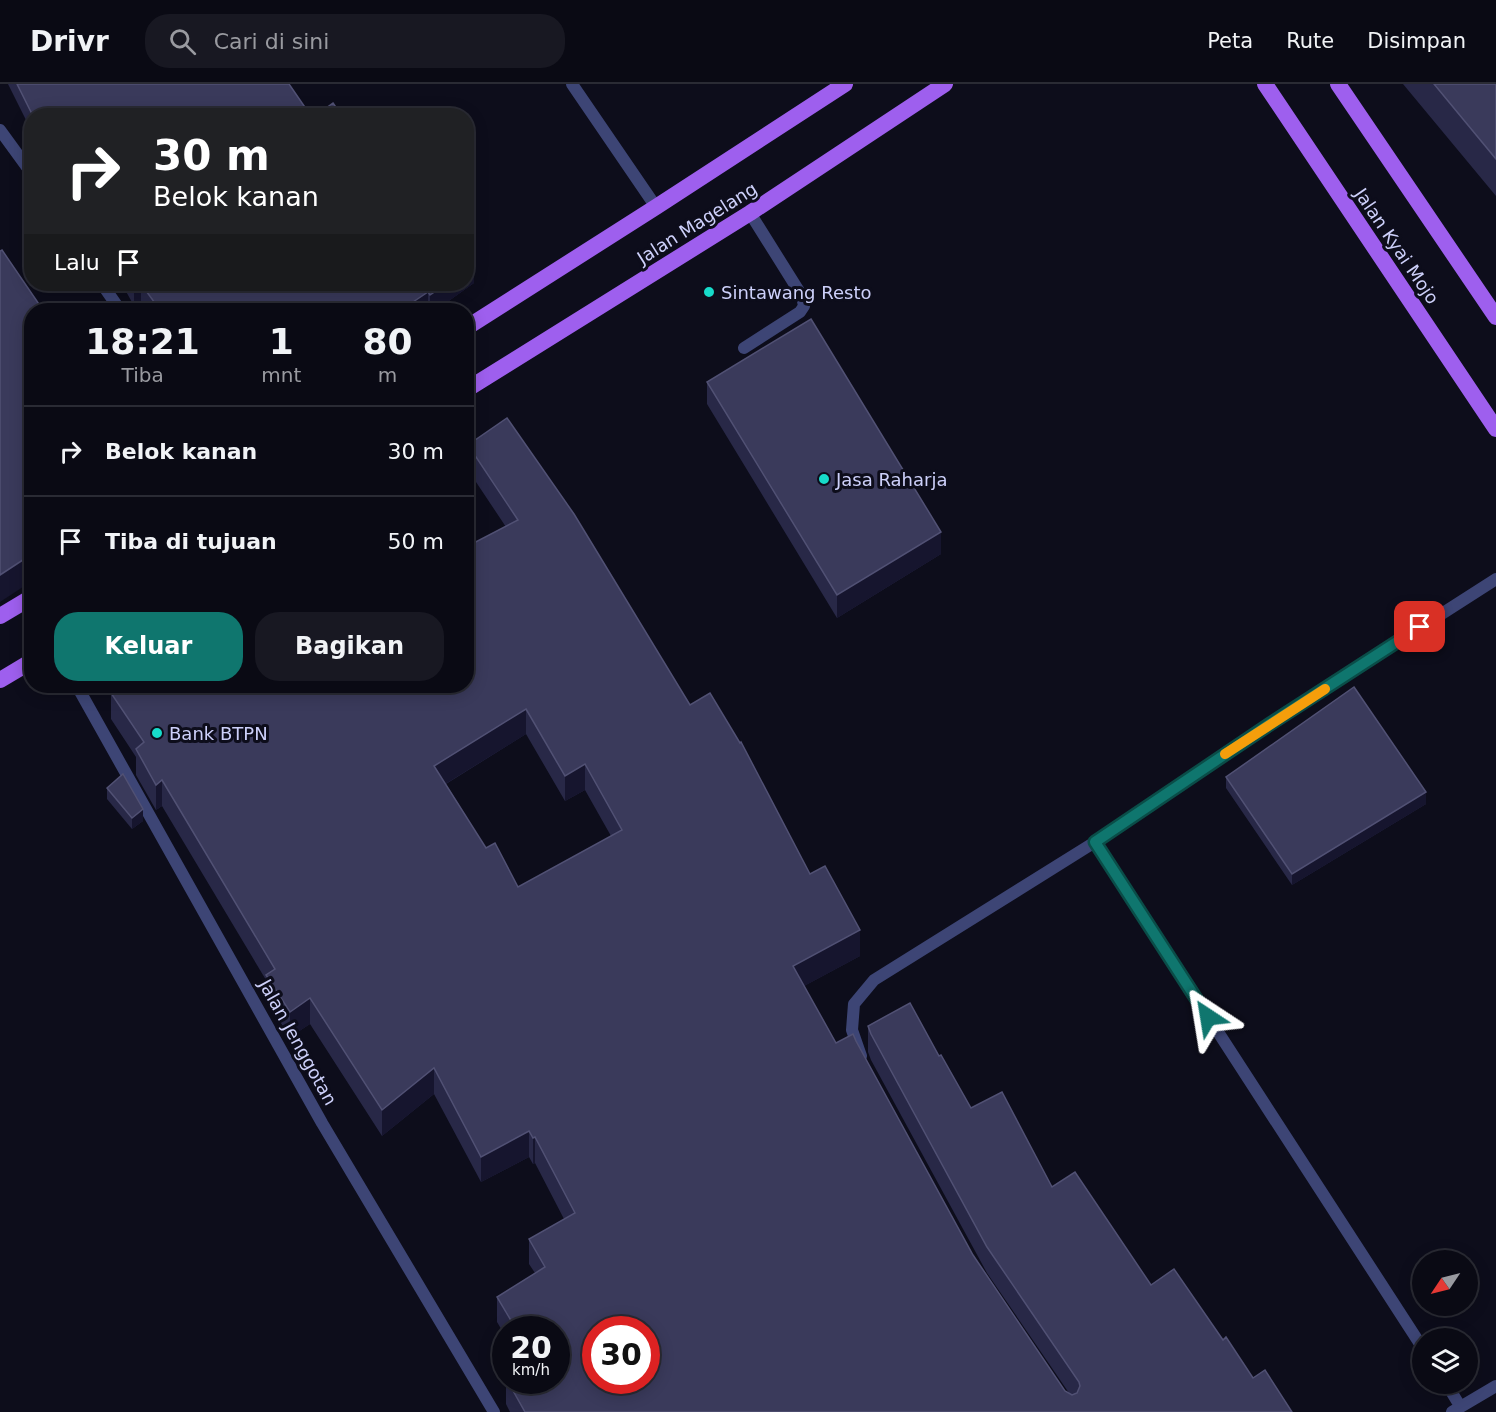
<!DOCTYPE html>
<html lang="id">
<style>
body{margin:0;font-family:"DejaVu Sans",sans-serif;background:#181822;color:#f1f3f6;height:100vh;display:flex;flex-direction:column;font-size:22px;white-space:nowrap}
*{box-sizing:border-box;margin:0}
p{font-size:20px;color:#999aa0}
.icon{flex:none;width:33px;height:33px;fill:none;stroke:currentColor;stroke-width:2;stroke-linecap:round;stroke-linejoin:round}
.map{position:relative;flex:1;overflow:hidden}
.panel{position:absolute;left:24px;top:219px;width:450px;height:390px;display:flex;flex-direction:column;background:#0a0a14;border-radius:24px;box-shadow:0 3px 15px #0003,0 0 0 2px #2a2b34}
.panel>*{flex:none}
.top-card{position:absolute;left:24px;top:24px;width:450px;height:183px;border-radius:24px;box-shadow:0 3px 15px #0003,0 0 0 2px #2a2b34;background:#202124;color:#fff;overflow:hidden}
.needle{width:39px;rotate:235deg}
.tools{position:absolute;left:1412px;top:1166px;display:grid;gap:12px}
.tools a{display:grid;place-items:center;width:66px;height:66px;border-radius:50%;background:#0a0a14;box-shadow:0 3px 15px #0003,0 0 0 2px #2a2b34;font-size:30px}
.speed{position:absolute;left:492px;top:1232px;display:flex;gap:12px;font-size:30px;font-weight:700;text-align:center}
.speed>*{display:grid;place-content:center;width:78px;height:78px;border-radius:50%;background:#0a0a14;box-shadow:0 3px 15px #0003,0 0 0 2px #2a2b34;line-height:1}
.speed small{font-size:15px;font-weight:400}
.speed .limit{border:9px solid #d22;background:#fff;color:#111}
.pin{position:absolute;display:grid;place-items:center;width:51px;height:51px;color:#fff;margin:-26px;border-radius:12px;box-shadow:0 3px 9px #0006}
.me{position:absolute;width:66px;margin:-33px;rotate:327deg;stroke-linejoin:round;filter:drop-shadow(0 0 4px #0008)}
.turn{display:flex;align-items:center;gap:21px;height:126px;padding:0 30px;font-size:27px}
.turn .icon{width:78px;height:78px;stroke-width:2.5}
.turn b{display:block;font-size:42px;line-height:51px}
.then{display:flex;align-items:center;height:57px;padding:0 30px;background:#0003;gap:12px;font-size:22px}
.eta{display:flex;justify-content:space-evenly;align-items:center;height:102px;text-align:center}
.eta b{font-size:36px;font-weight:800;line-height:42px}
.action{display:flex;gap:12px;margin-top:auto;padding:12px 30px}
.action a{flex:1;height:69px;border-radius:24px;background:#0f766e;color:#fff;font-size:24px;font-weight:800;line-height:69px;text-align:center}
.action a+a{background:#181822;color:#f1f3f6}
ul{padding:0;list-style:none}
li{display:flex;align-items:center;gap:18px;height:90px;padding:0 30px;border-top:2px solid #2a2b34}
li div{flex:1}
li b{display:block;font-size:22px}
li em{font-style:normal}
header{display:flex;align-items:center;gap:36px;box-sizing:border-box;height:84px;padding:0 30px;background:#0a0a14;border-bottom:2px solid #2a2b34}
header strong{font-size:28px}
nav{display:flex;gap:33px;margin-inline-start:auto;font-size:21px}
.search{width:420px;height:54px;background:#181822;display:flex;align-items:center;gap:15px;box-sizing:border-box;padding:0 21px;border-radius:24px;color:#999aa0;font-size:22px}
.map>svg:first-child{display:block}
.lines{fill:none;stroke-linecap:round;stroke-linejoin:round}
.service{stroke:#3d4575;stroke-width:12}
.minor{stroke:#3d4575;stroke-width:12}
.primary{stroke:#9e5fee;stroke-width:16}
.wall{fill:#282847;fill-rule:evenodd}
.shaded-wall{fill:#16152e}
.building{fill:#3a3a5b;stroke:#515174;stroke-width:1.5;fill-rule:evenodd}
.route-casing{stroke:#0a4d48;stroke-width:15}
.route{stroke:#0f766e;stroke-width:10}
.slow{stroke:#f59e0b;stroke-width:10}
.poi-dot{fill:#17dbca;stroke:#0d0d1b;stroke-width:2}
.labels{text-anchor:middle;dominant-baseline:central;stroke-width:6;stroke-linejoin:round;paint-order:stroke}
.street-label{font-size:18px;fill:#cdd0fa;stroke:#0d0d1b}
.poi-label{font-size:18px;fill:#cdd0fa;stroke:#0d0d1b;text-anchor:start}
</style>
<header>
<strong>Drivr</strong>
<div class="search"><svg class="icon" aria-label="search" viewBox="0 0 24 24"><circle cx="10" cy="10" r="6"/><path d="M15 15l6 6"/></svg>Cari di sini</div>
<nav><a>Peta</a><a>Rute</a><a>Disimpan</a></nav>
</header>
<div class="map">
<svg width="1496" height="1328" viewBox="0 0 1496 1328">
<rect width="100%" height="100%" fill="#0d0d1b"/>
<g class="lines">
<path class="service" d="M744,264L800,228L804,222L802,212L750,129
M1095,758L1270,640L1496,495"/>
<path class="minor" d="M572,0L656,123
M0,46L32,90
M102,200L120,226
M77,602L322,1039L494,1328
M861,972L852,946L854,920L874,896L1095,758L1422,1263
M1446,1299L1460,1322
M1452,1328L1496,1302"/>
<path class="primary" d="M1265,0L1496,345
M1338,0L1496,233
M466,244L656,123L845,0
M466,306L750,129L945,0
M0,532L32,513
M0,596L32,577"/>
</g>
<path class="wall" d="M8,0H289L311,32H32V48Z
M1403,0H1496V112Z
M474,199L436,226H146L141,219L134,222L122,200Z
M707,298L941,470L837,534L707,320Z
M468,361L690,621L810,790L860,872L804,902L836,959L856,957L973,1171L1065,1307L1069,1309L987,1189L871,976L868,968V942L939,972L971,1024L1151,1201L1223,1256L1253,1294L1292,1328H510L506,1320V1296H556V1245H506V1253L497,1238V1213L535,1189L529,1180V1155L564,1135L535,1079L533,1080L529,1073L481,1098L434,1010L382,1052L310,940L290,953L266,916V896L162,722L156,726L136,691V673L111,635V609L466,602L506,443L468,386ZM526,650L565,717L585,706L611,752L518,803L486,764L446,700Z
M1226,693L1426,720L1292,801L1226,704Z
M107,704L143,737L132,745L107,715Z"/>
<path class="shaded-wall" d="M474,179V199L436,226H430V211L446,200H466V184Z
M139,200H141V219L134,222V202Z
M428,208V226H401Z
M941,448V470L837,534V511Z
M32,470V497L0,518V491Z
M526,625V650L434,707V682Z
M585,680V706L565,717V692Z
M162,696V722L156,726V701Z
M1426,708V720L1292,801V790Z
M143,725V737L132,745V734Z
M860,846V872L793,908V882Z
M310,914V940L290,953V928Z
M434,984V1010L382,1052V1026Z
M529,1047V1073L481,1098V1073Z
M535,1053V1079L533,1080V1054Z"/>
<path class="building" d="M17,0H289L311,32H33Z
M1434,0H1496V75Z
M333,19L342,32H315Z
M2,166L43,226H32V470L0,491V167Z
M466,170L474,179L466,184Z
M141,200H446L430,211L428,208L401,226H160Z
M811,235L941,448L837,511L707,298Z
M507,334L574,430L690,621L710,609L740,659L741,658L810,790L825,782L860,846L793,882L836,959L853,950L856,957L973,1171L1065,1307L1072,1311L1077,1309L1080,1302L1079,1298L987,1163L871,950L868,942L910,919L939,972L941,971L971,1024L1002,1008L1052,1103L1075,1088L1151,1201L1174,1185L1223,1256L1226,1253L1253,1294L1265,1286L1292,1328H525L507,1296H556V1245H516L497,1213L545,1183L529,1155L575,1129L535,1053L533,1054L529,1047L481,1073L434,984L382,1026L310,914L290,928L266,891L275,885L162,696L156,701L136,665L144,658L111,609L123,602H466V463L518,436L468,361ZM526,625L565,692L585,680L622,746L518,803L495,759L486,764L434,682ZM596,1245H646V1296H596Z
M1354,603L1426,708L1292,790L1226,693Z
M123,690L143,725L132,734L107,704Z"/>
<g class="lines">
<g class="route-casing">
<path id="route" d="M1208,933L1095,758L1270,640L1420,543"/>
</g>
<use href="#route" class="route"/>
<path class="slow" d="M1225,670L1325,605"/>
</g>
<g class="poi-dot">
<circle cx="709" cy="208" r="6"/>
<circle cx="824" cy="395" r="6"/>
<circle cx="157" cy="649" r="6"/>
</g>
<g class="labels">
<g class="street-label">
<text transform="translate(697 139) rotate(-32)">Jalan Magelang</text>
<text transform="translate(1397 162) rotate(56)">Jalan Kyai Mojo</text>
<text transform="translate(298 958) rotate(61)">Jalan Jenggotan</text>
</g>
<g class="poi-label">
<text x="721" y="208">Sintawang Resto</text>
<text x="836" y="395">Jasa Raharja</text>
<text x="169" y="649">Bank BTPN</text>
</g>
</g>
</svg>
<div class="tools">
<a><svg class="needle" viewBox="-14 -14 28 28"><path d="M0-13l5 13h-10z" fill="#e53935"/><path d="M0 13l5-13h-10z" fill="#999aa0"/></svg></a>
<a><svg class="icon" aria-label="layers" viewBox="0 0 24 24"><path d="M12 4l9 5-9 5-9-5zM3 14l9 5 9-5"/></svg></a>
</div>
<div class="speed"><div>20<small>km/h</small></div><div class="limit">30</div></div>
<div class="pin" style="left:1420px;top:543px;background:#d93025"><svg class="icon" aria-label="arrive" viewBox="0 0 24 24"><path d="M6 21V4h12l-3 4 3 4H6"/></svg></div>
<svg class="me" style="left:1208px;top:933px" viewBox="-20 -20 40 40"><path d="M0-17L14 15 0 8-14 15z" fill="#0f766e" stroke="#fff" stroke-width="4"/></svg>
<div class="top-card">
<div class="turn"><svg class="icon" aria-label="right" viewBox="0 0 24 24"><path d="M7 20v-9h11M14 6l5 5-5 5"/></svg><div><b>30 m</b>Belok kanan</div></div>
<div class="then">Lalu<svg class="icon" aria-label="arrive" viewBox="0 0 24 24"><path d="M6 21V4h12l-3 4 3 4H6"/></svg></div>
</div>
<section class="panel">
<div class="eta">
<div><b>18:21</b><p>Tiba</p></div>
<div><b>1</b><p>mnt</p></div>
<div><b>80</b><p>m</p></div>
</div>
<ul>
<li><svg class="icon" aria-label="right" viewBox="0 0 24 24"><path d="M7 20v-9h11M14 6l5 5-5 5"/></svg><div><b>Belok kanan</b></div><em>30 m</em></li>
<li><svg class="icon" aria-label="arrive" viewBox="0 0 24 24"><path d="M6 21V4h12l-3 4 3 4H6"/></svg><div><b>Tiba di tujuan</b></div><em>50 m</em></li>
</ul>
<div class="action"><a>Keluar</a><a>Bagikan</a></div>
</section>
</div>
